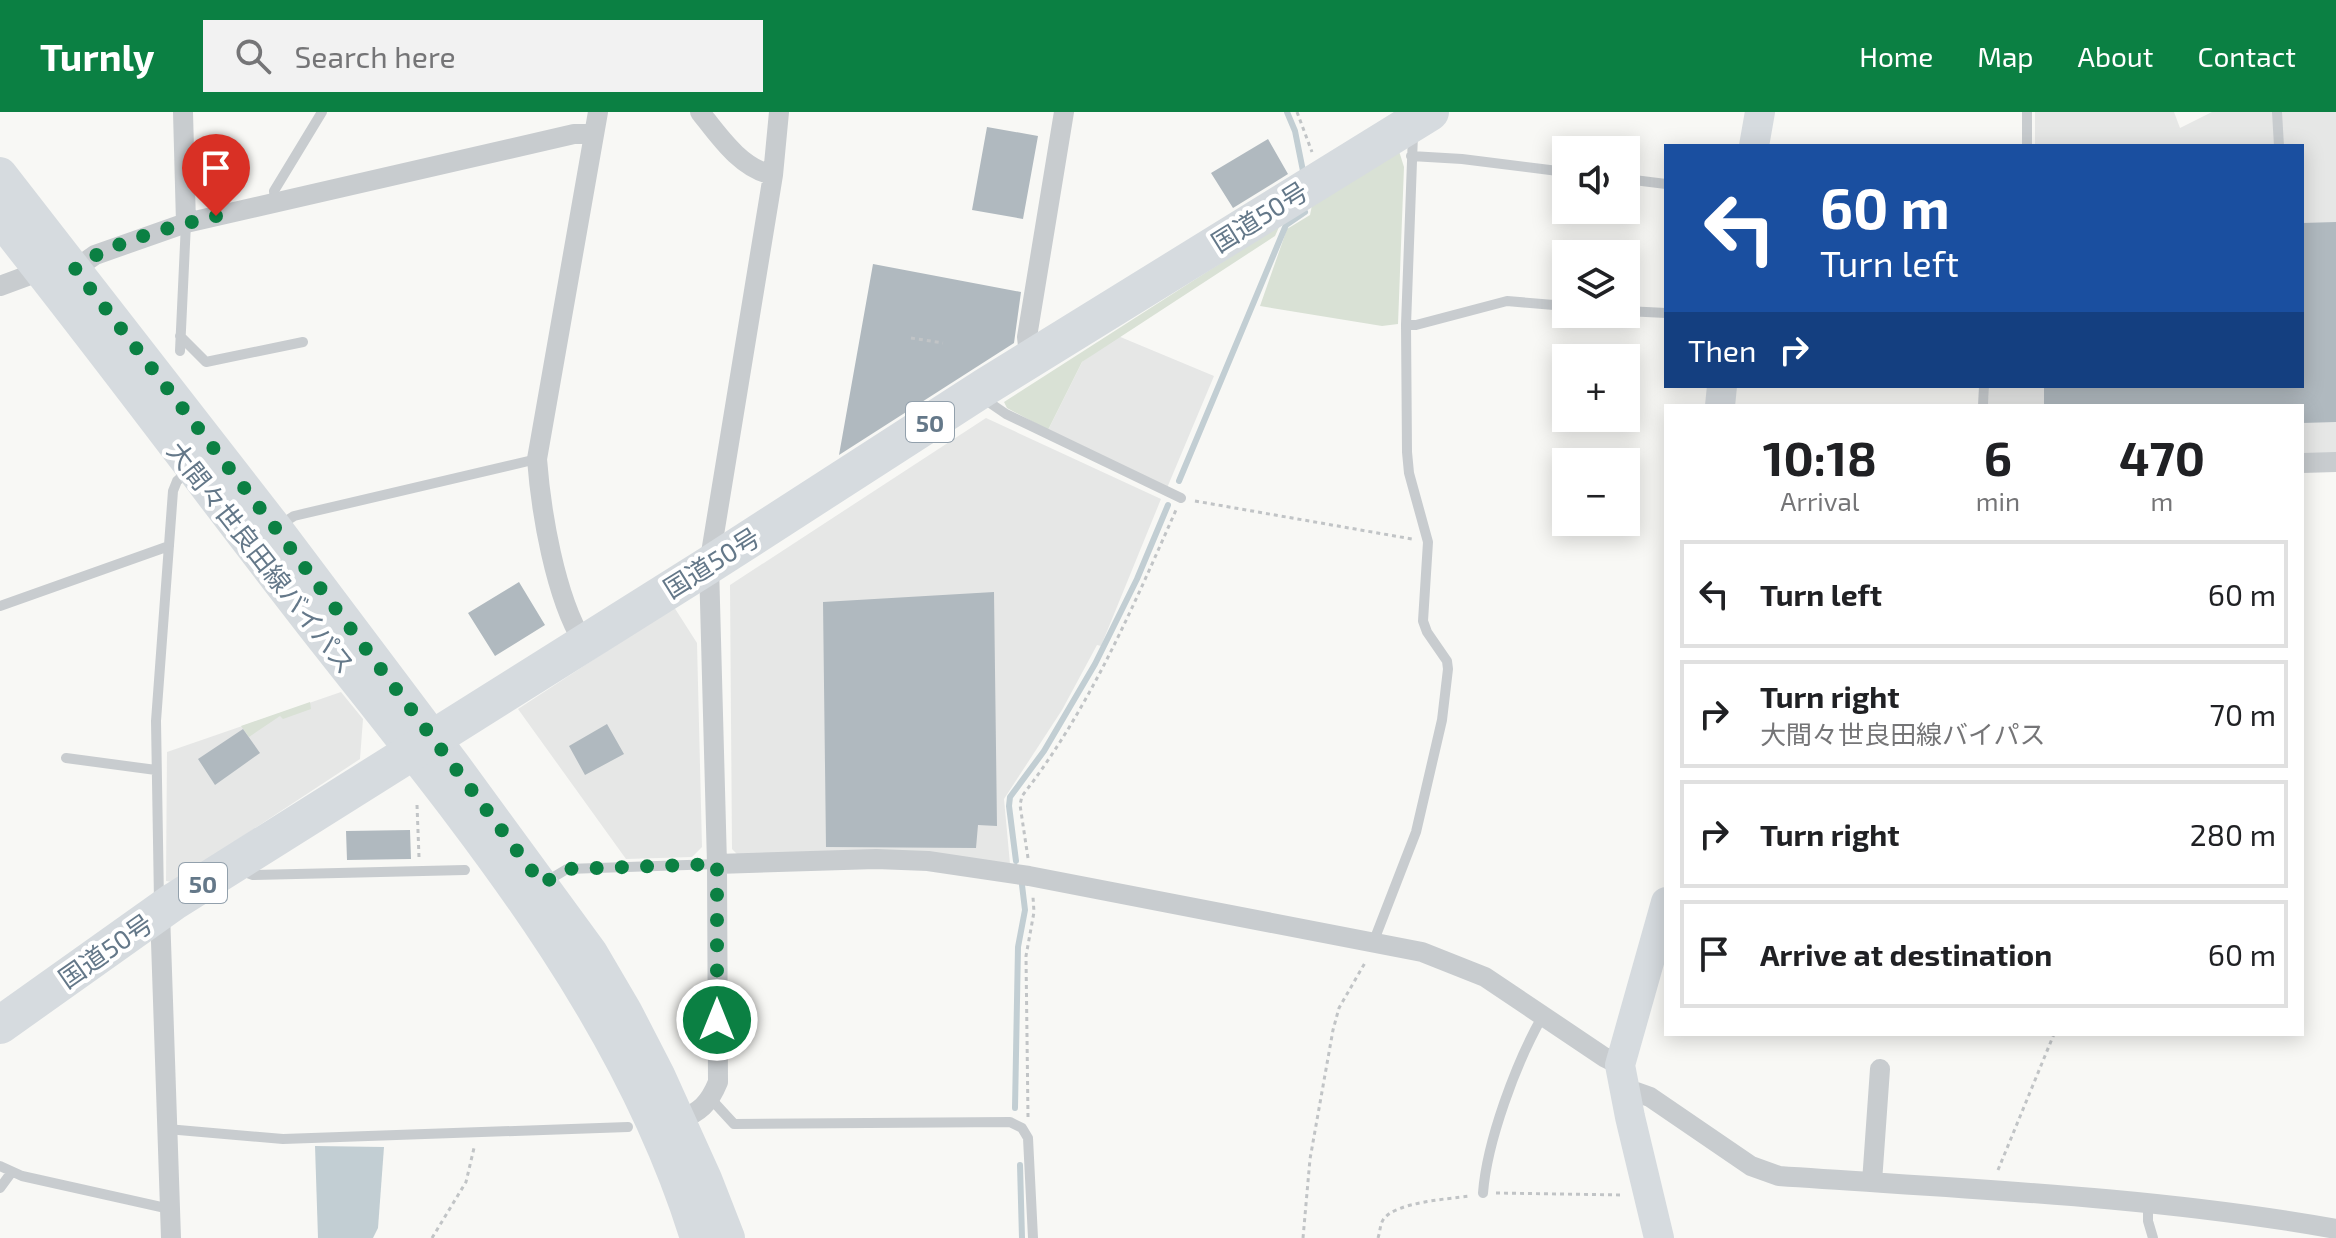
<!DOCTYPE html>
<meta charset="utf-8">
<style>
body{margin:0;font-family:"Exo 2","Noto Sans JP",sans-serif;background:#f2f2f2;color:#202124;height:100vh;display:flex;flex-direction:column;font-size:30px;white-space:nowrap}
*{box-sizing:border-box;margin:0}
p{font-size:26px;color:#757577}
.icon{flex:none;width:44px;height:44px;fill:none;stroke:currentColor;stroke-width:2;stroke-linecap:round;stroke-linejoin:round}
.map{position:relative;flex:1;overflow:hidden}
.details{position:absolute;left:1664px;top:292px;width:640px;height:632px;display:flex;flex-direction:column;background:#fff;border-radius:0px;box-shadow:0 4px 20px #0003}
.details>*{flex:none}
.hud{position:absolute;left:1664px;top:32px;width:640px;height:244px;border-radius:0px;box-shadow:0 4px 20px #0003;background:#1a4fa0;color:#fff;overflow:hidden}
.fabs{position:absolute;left:1552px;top:24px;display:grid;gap:16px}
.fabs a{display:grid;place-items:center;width:88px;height:88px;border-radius:0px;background:#fff;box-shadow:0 4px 20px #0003;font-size:40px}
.pin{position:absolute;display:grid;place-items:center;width:68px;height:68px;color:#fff;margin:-82px -34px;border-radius:50% 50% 50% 0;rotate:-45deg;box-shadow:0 0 8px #0007}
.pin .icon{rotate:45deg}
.me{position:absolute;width:88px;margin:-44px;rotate:0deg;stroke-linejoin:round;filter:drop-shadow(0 0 6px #0008)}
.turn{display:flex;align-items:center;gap:28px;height:168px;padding:0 24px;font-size:36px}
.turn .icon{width:104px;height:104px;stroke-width:2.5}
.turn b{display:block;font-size:56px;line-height:68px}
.then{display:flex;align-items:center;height:76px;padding:0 24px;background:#0003;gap:16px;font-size:30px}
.eta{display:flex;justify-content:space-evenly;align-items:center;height:136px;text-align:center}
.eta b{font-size:48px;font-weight:700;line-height:56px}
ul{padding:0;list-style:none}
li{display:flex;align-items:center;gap:24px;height:108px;margin:0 16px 12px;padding:0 8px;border:4px solid #e0e0e0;border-radius:0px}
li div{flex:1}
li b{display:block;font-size:30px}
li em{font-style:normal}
header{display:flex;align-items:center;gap:48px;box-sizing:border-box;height:112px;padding:0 40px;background:#0b8043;color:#fff}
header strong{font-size:38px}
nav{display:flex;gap:44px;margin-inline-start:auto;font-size:28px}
.search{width:560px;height:72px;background:#f2f2f2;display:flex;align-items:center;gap:20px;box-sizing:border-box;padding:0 28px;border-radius:0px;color:#757577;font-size:30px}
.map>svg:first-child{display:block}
.built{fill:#e6e7e6}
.green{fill:#d9e1d5}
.water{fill:#c2ced3}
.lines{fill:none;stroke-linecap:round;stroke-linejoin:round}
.stream{stroke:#c2ced3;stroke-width:6}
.building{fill:#b0b9bf}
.path{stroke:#c1c4c6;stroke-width:3;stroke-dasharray:4 4;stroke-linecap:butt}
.lane{stroke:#c8cccf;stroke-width:10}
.street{stroke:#c8cccf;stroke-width:20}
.secondary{stroke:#d6dbdf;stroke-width:30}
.primary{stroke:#d6dbdf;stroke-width:34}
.highway{stroke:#d6dbdf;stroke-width:38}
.route{stroke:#0b8043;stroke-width:14;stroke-dasharray:0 25.2}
.labels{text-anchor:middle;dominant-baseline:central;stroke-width:8;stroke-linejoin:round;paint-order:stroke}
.shield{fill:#fff;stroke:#92a0ac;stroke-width:2}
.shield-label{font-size:24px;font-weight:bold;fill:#647889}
.street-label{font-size:26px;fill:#647889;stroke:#fff}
</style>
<header>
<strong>Turnly</strong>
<div class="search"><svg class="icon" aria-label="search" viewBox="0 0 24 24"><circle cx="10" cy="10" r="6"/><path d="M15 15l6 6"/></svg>Search here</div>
<nav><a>Home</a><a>Map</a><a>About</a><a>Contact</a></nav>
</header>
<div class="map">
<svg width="2336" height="1126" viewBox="0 0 2336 1126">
<rect width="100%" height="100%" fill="#f8f8f5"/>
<path class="built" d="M2035,0H2174L2180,16L2212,0H2336V346H2302V294H1988L1989,274H2302V34H2035Z
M1118,224L1214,264L1167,376L1048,318L1082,250Z
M986,306L1161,387L1101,534L1097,533L1062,598L1004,687L1010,752L739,744L732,737L730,473Z
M674,495L697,531L702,735L692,745L626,747L518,597Z
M341,580L363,607L360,647L173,770L166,769L167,640Z"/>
<path class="green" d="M1399,39L1404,55L1398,212L1382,214L1260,194L1287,117L1310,103L1312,93Z
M1280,113L1275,124L1082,250L1048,318L1007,296L1004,290Z
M310,590L311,597L283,607L280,604L249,625L241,614Z"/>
<path class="water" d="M315,1034L384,1035L378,1116L373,1126H318Z"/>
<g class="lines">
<path class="stream" d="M1287,0L1295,19L1303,59
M1179,369L1286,113L1305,100
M1016,749L1009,694L1010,685L1044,639L1095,552L1137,467L1168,393
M1015,996L1018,835L1025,798L1022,773
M1020,1053L1022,1126"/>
</g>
<path class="building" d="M987,15L1038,24L1023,107L972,98Z
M1268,27L1288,62L1233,96L1211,61Z
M2336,110V310L2302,311V294H2044V274H2302V111Z
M873,152L1021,180L1014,231L839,343Z
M519,470L545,513L495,544L468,501Z
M994,480L997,714L978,713L976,736L826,735L823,490Z
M607,612L624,642L585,663L569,634Z
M243,617L260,641L215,673L198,647Z
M410,718L411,747L347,748L346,719Z"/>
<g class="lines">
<path class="path" d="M1297,0L1312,40
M911,226L943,231
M1195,389L1412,427
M417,693L419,745
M1028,746L1020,693L1022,684C1089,598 1132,497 1176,398
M1028,1005L1026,844L1034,800L1033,785
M1998,1058L2054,922
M1496,1081L1624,1083
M432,1126L466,1070L474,1036
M1303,1126L1310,1047L1333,918L1339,896L1366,849
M1378,1126C1380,1120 1380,1113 1383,1108C1394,1090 1449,1087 1469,1084"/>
<path class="lane" d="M2027,0V34
M2277,0L2279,34
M1411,44L1462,47L1566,60
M1626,67L1666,72
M275,90L274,79L322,0
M1626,199L1666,201
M1406,213H1416L1507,189L1566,194
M180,224L206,250L303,230
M180,239L186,111
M987,283L990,291L1006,302L1181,386
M1983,294L1984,274
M280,413L294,404L537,347
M0,494L169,434
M66,646L156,658
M242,759L253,763L465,758
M547,769L567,757L717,752
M159,789L156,609L173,379L177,369L188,359
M1373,831L1416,720L1442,608L1448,557L1447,549L1427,520L1423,509L1428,430L1409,361L1407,340L1406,213L1413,22
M711,987L734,1012L1010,1010L1022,1016L1028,1026L1033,1126
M167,1017L283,1027L628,1015
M0,1054L22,1064L170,1097
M0,1076L11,1061
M1483,1081C1487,1029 1516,951 1542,905
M2148,1093V1109L2153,1126"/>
<path class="street" d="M183,0L186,111
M700,0C719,24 741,57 773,63
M75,157L95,143L186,111L574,22H594
M0,174L27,164L39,156
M1035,244L1028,234L1027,225L1064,0
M2302,351L2336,350
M583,530C555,484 541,400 537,347L598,0
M717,752L876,747L928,749L1029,764L1422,840L1485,865L1604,945L1620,953
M160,800L171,1126
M1624,980H1636L1650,985L1751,1054L1779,1064C1965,1077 2152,1084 2336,1117
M678,1009C700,1000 709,992 718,970L717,752L709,453L773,63L779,0
M1872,1070L1880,957"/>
<path class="secondary" d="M1754,34L1760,0
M1720,294L1722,274
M1659,1126L1630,1005L1620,953L1666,790"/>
<path class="primary" d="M0,62L276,417L455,655L591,841L625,899L658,963L705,1067L728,1126
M0,107C106,240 207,377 312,512C460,701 625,892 697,1126"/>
<path class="highway" d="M0,913L173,790L709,453L985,275L1430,0"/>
</g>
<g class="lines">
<path class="route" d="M216,104C178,113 103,132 75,157L276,417L542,772L567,757L717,752V908"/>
</g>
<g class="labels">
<g class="shield">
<rect x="906" y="290" width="48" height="40" rx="6"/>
<rect x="179" y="751" width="48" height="40" rx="6"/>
</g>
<g class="shield-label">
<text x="930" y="310">50</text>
<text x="203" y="771">50</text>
</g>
<g class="street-label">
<text transform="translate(1259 104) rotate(-32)">国道50号</text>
<text transform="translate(262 445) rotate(52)">大間々世良田線バイパス</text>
<text transform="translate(711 450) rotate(-32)">国道50号</text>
<text transform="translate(105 838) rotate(-35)">国道50号</text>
</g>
</g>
</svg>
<div class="fabs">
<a><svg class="icon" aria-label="sound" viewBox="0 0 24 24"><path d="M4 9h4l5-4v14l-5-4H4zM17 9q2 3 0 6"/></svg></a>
<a><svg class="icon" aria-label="layers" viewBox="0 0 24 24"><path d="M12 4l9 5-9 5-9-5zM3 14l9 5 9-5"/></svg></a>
<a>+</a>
<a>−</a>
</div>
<div class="pin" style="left:216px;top:104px;background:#d93025"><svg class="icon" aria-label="arrive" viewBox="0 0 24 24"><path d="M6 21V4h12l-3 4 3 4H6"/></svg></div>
<svg class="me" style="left:717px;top:908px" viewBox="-20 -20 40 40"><circle r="17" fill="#0b8043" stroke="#fff" stroke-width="3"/><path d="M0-11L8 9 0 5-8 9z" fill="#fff"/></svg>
<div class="hud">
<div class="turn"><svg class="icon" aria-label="left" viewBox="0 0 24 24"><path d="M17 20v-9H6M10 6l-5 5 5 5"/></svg><div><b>60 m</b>Turn left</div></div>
<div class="then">Then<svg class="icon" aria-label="right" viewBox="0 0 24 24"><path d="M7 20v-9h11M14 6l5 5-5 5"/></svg></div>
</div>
<section class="details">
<div class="eta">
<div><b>10:18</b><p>Arrival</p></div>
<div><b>6</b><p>min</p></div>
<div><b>470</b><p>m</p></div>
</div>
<ul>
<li><svg class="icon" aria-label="left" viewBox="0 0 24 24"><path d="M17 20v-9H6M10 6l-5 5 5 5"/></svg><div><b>Turn left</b></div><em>60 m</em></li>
<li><svg class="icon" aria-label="right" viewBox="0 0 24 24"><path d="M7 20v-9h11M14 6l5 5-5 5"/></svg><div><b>Turn right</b><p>大間々世良田線バイパス</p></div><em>70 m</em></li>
<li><svg class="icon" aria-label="right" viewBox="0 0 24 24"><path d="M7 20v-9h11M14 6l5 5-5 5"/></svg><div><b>Turn right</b></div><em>280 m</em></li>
<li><svg class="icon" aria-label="arrive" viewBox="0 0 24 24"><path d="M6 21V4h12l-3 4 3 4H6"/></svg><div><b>Arrive at destination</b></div><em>60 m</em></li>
</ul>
</section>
</div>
